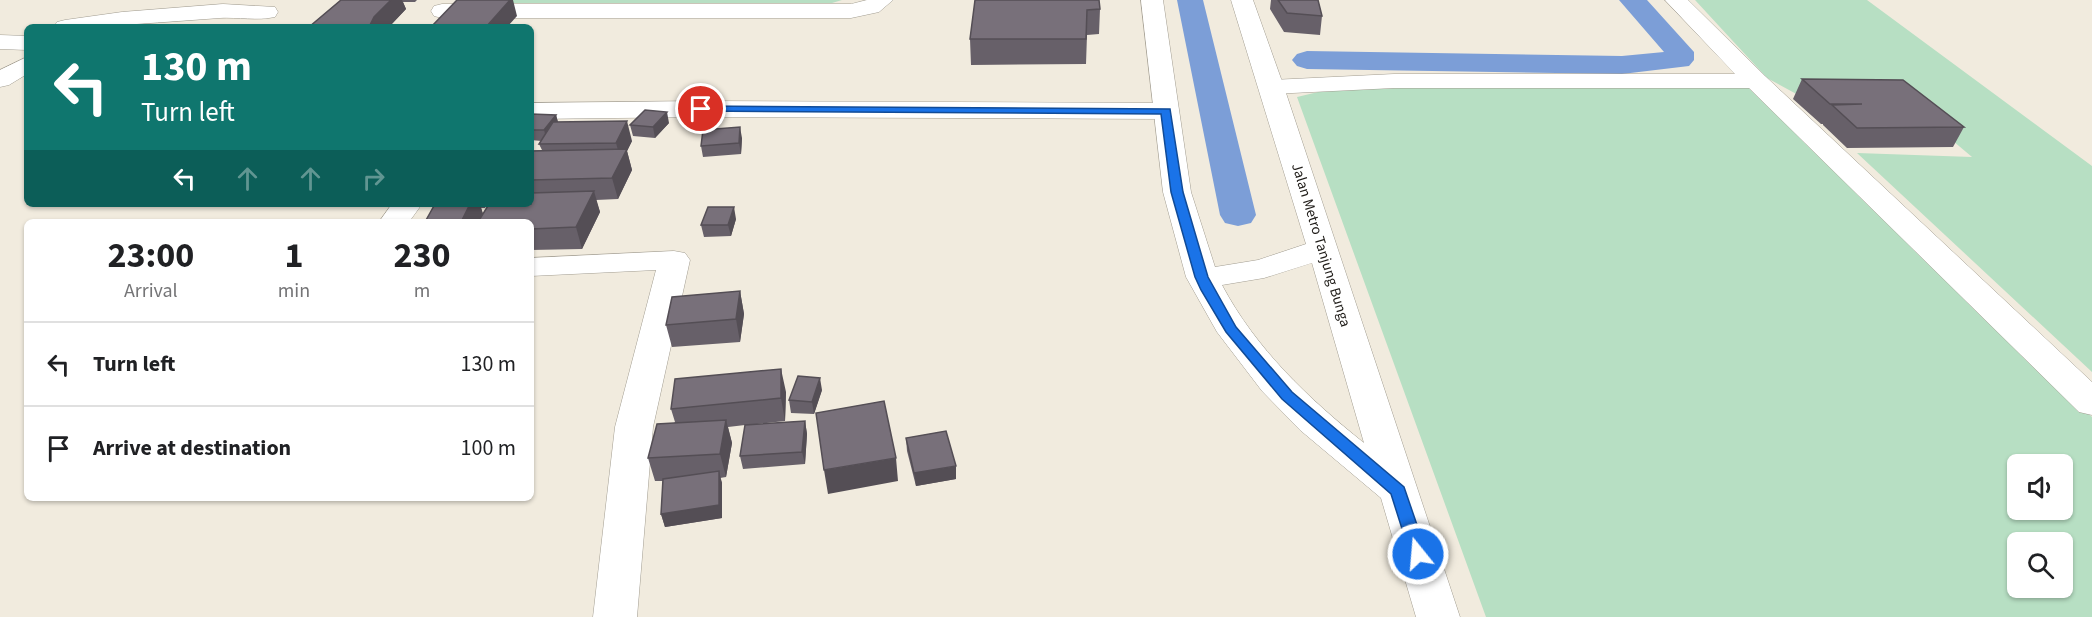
<!DOCTYPE html>
<style>
body{margin:0;font-family:"Source Sans 3",sans-serif;background:#f2f2f2;color:#202124;height:100vh;display:flex;flex-direction:column;font-size:22px;white-space:nowrap}
*{box-sizing:border-box;margin:0}
p{font-size:20px;color:#757577}
.icon{flex:none;width:33px;height:33px;fill:none;stroke:currentColor;stroke-width:2;stroke-linecap:round;stroke-linejoin:round}
.map{position:relative;flex:1;overflow:hidden}
.panel{position:absolute;left:24px;top:219px;width:510px;height:282px;display:flex;flex-direction:column;background:#fff;border-radius:9px;box-shadow:0 2px 4px #0004}
.panel>*{flex:none}
.guide{position:absolute;left:24px;top:24px;width:510px;height:183px;border-radius:9px;box-shadow:0 2px 4px #0004;background:#0f766e;color:#fff;overflow:hidden}
.fabs{position:absolute;left:2007px;top:454px;display:grid;gap:12px}
.fabs a{display:grid;place-items:center;width:66px;height:66px;border-radius:9px;background:#fff;box-shadow:0 2px 4px #0004;font-size:30px}
.pin{position:absolute;display:grid;place-items:center;width:51px;height:51px;color:#fff;margin:-26px;border:3px solid #fff;border-radius:50%;box-shadow:0 2px 6px #0007}
.me{position:absolute;width:66px;margin:-33px;rotate:343deg;stroke-linejoin:round;filter:drop-shadow(0 0 4px #0008)}
.turn{display:flex;align-items:center;gap:21px;height:126px;padding:0 18px;font-size:27px}
.turn .icon{width:78px;height:78px;stroke-width:2.5}
.turn b{display:block;font-size:42px;line-height:51px}
.lanes{display:flex;align-items:center;height:57px;padding:0 18px;background:#0003;justify-content:center;gap:30px;direction:ltr}
.lanes .off{opacity:.35}
.eta{display:flex;justify-content:space-evenly;align-items:center;height:102px;text-align:center}
.eta b{font-size:36px;font-weight:700;line-height:42px}
ul{padding:0;list-style:none}
li{display:flex;align-items:center;gap:18px;height:84px;padding:0 18px;border-top:2px solid #e0e0e0}
li div{flex:1}
li b{display:block;font-size:22px}
li em{font-style:normal}
.map>svg:first-child{display:block}
.green{fill:#b7dfc3;fill-rule:evenodd}
.lines{fill:none;stroke-linecap:round;stroke-linejoin:round}
.canal{fill:#7c9ed7;fill-rule:evenodd}
.minor-casing{stroke:#a29d91;stroke-width:1}
.secondary-casing{stroke:#a29d91;stroke-width:1}
.minor{fill:#fff;fill-rule:evenodd}
.secondary{fill:#fff;fill-rule:evenodd}
.wall{fill:#676069}
.shaded-wall{fill:#544e55}
.building{fill:#78707a;stroke:#544e55;stroke-width:1.5}
.route{fill:#1a73e8;stroke:#114b97;stroke-width:1.5}
.labels{text-anchor:middle;dominant-baseline:central;stroke-width:5;stroke-linejoin:round;paint-order:stroke}
.street-label{font-size:15px;fill:#201d19;stroke:#fff}
</style>
<div class="map">
<svg width="2092" height="617" viewBox="0 0 2092 617">
<rect width="100%" height="100%" fill="#f1ebde"/>
<path class="green" d="M475,0H842L832,3H472Z
M1695,0H1867L2092,166V372L1857,153L1972,157L1908,103H1813L1767,78Z
M1748,83L2092,417V617H1486L1297,97L1331,89ZM2018,465H2062V510H2018ZM2018,543H2062V588H2018Z"/>
<g class="lines">
<path class="canal" d="M1177,0H1203L1256,215L1251,223L1238,226L1225,223L1220,215Z
M1619,0H1647L1694,52V60L1689,66L1622,74L1307,69L1297,66L1292,60L1297,54L1307,51L1622,56L1664,52Z"/>
<g class="minor-casing">
<path id="minor" d="M867,0H893L879,12L851,18H442L434,16L431,11L434,6L442,4H851Z
M1665,0H1688L1765,76L2092,382V415L2079,412L1749,88H1394L1272,94L1263,92L1260,87L1263,82L1272,80L1394,74H1735Z
M223,4L275,7L278,12L275,17C257,21 238,17 220,18C164,22 109,27 54,27L57,22L65,20L122,12Z
M0,35L27,36V50L0,49Z
M27,57V74L9,85L0,87V70Z
M701,101L1166,103L1175,106L1179,111L1175,116L1166,119L701,117L531,119V103Z
M392,204H422L409,222H379Z
M674,251L685,253L690,260L653,427L637,617H593L615,427L656,270L531,276V258Z"/>
</g>
<g class="secondary-casing">
<path id="secondary" d="M1141,0H1163L1191,192L1215,267L1258,260L1306,244L1231,0H1253L1284,87L1460,617H1416L1381,498L1300,430L1262,391L1217,332L1186,277L1163,192ZM1312,263L1364,443C1308,398 1256,349 1222,285L1264,278Z"/>
</g>
<use href="#minor" class="minor"/>
<use href="#secondary" class="secondary"/>
</g>
<path class="wall" d="M341,0H417L415,2H403L406,9L389,27H309Z
M975,0L1100,9L1099,34L1087,35L1086,64L971,65L970,39Z
M1271,0H1318L1322,16L1320,35L1284,32L1270,9Z
M1802,79L1964,127L1953,147L1847,148L1823,125V124H1821L1793,99Z
M531,114L556,115L558,122L632,141L627,151L632,170L618,199L596,200L600,212L582,249L531,250V222H425L435,204H487L485,208H481L483,214L531,204V151L542,150L539,144L541,141L531,140Z
M669,123L655,138L633,136L630,125Z
M742,138L741,154L703,157L701,146Z
M736,219L731,236L704,237L701,225Z
M740,291L744,314L740,342L672,347L666,325Z
M822,390L814,414L791,413L789,400Z
M786,392L785,421L748,425L805,421L807,434L805,464L743,469L740,456L745,425L728,427L732,443L726,477L720,478L722,483V518L665,527L661,514L663,481H655L648,458L675,422L671,409Z
M906,438L956,479L916,486L907,451Z"/>
<path class="shaded-wall" d="M391,0H402L406,9L389,27H369L374,17Z
M510,0H513L517,16L507,27H486Z
M667,112L669,123L655,138L653,127Z
M556,115L559,126L547,141L544,130Z
M627,121L632,141L627,151L632,170L618,199L612,178L621,161L616,143Z
M740,127L742,138L741,154L739,143Z
M594,191L600,212L582,249L576,227Z
M470,204H480L483,214L479,222H461Z
M734,207L736,219L731,236L728,225Z
M740,291L744,314L740,342L736,319Z
M781,369L786,392L785,421L781,398Z
M820,378L822,390L814,414L812,402Z
M726,420L732,443L726,477L720,454Z
M805,421L807,434L805,464L802,452Z
M896,458L898,481L828,494L824,470Z
M956,466V479L916,486L914,473Z
M719,471L722,483V518L665,527L661,514Z"/>
<path class="building" d="M341,0H391L374,17L369,27H309Z
M457,0H510L486,27H431Z
M975,0H1099L1100,9L1087,10L1086,39H970Z
M1278,0H1318L1322,16L1287,13Z
M1802,79L1903,80L1964,127L1857,128L1832,105L1862,104H1830Z
M645,110L667,112L653,127L630,125Z
M531,114L556,115L544,130H531Z
M627,121L616,143L539,144L553,122Z
M740,127L739,143L701,146L703,130Z
M627,149L612,178L531,180V151Z
M594,191L576,227L531,229V222H478L489,204H531V193Z
M435,204H470L461,222H425Z
M708,207H734L728,225H701Z
M740,291L736,319L666,325L672,297Z
M781,369V398L671,409L675,379Z
M798,376L820,378L812,402L789,400Z
M884,401L896,458L824,470L816,413Z
M726,420L720,454L648,458L657,424Z
M805,421L802,452L740,456L745,425Z
M946,431L956,466L914,473L906,438Z
M719,471V505L661,514L663,479Z"/>
<path class="route" d="M701,106L1170,109L1183,192L1208,277L1236,327L1292,392L1404,487L1427,554L1425,559L1418,561L1412,559L1410,554L1391,494L1282,399L1226,332L1201,290L1195,277L1171,192L1161,114L697,111V107Z"/>
<g class="labels">
<g class="street-label">
<text transform="translate(1321 245) rotate(73)">Jalan Metro Tanjung Bunga</text>
</g>
</g>
</svg>
<div class="fabs">
<a><svg class="icon" aria-label="sound" viewBox="0 0 24 24"><path d="M4 9h4l5-4v14l-5-4H4zM17 9q2 3 0 6"/></svg></a>
<a><svg class="icon" aria-label="search" viewBox="0 0 24 24"><circle cx="10" cy="10" r="6"/><path d="M15 15l6 6"/></svg></a>
</div>
<div class="pin" style="left:701px;top:109px;background:#d93025"><svg class="icon" aria-label="arrive" viewBox="0 0 24 24"><path d="M6 21V4h12l-3 4 3 4H6"/></svg></div>
<svg class="me" style="left:1418px;top:554px" viewBox="-20 -20 40 40"><circle r="17" fill="#1a73e8" stroke="#fff" stroke-width="3"/><path d="M0-11L8 9 0 5-8 9z" fill="#fff"/></svg>
<div class="guide">
<div class="turn"><svg class="icon" aria-label="left" viewBox="0 0 24 24"><path d="M17 20v-9H6M10 6l-5 5 5 5"/></svg><div><b>130 m</b>Turn left</div></div>
<div class="lanes"><svg class="icon" aria-label="left" viewBox="0 0 24 24"><path d="M17 20v-9H6M10 6l-5 5 5 5"/></svg><svg class="icon off" aria-label="ahead" viewBox="0 0 24 24"><path d="M12 20V5M6 11l6-6 6 6"/></svg><svg class="icon off" aria-label="ahead" viewBox="0 0 24 24"><path d="M12 20V5M6 11l6-6 6 6"/></svg><svg class="icon off" aria-label="right" viewBox="0 0 24 24"><path d="M7 20v-9h11M14 6l5 5-5 5"/></svg></div>
</div>
<section class="panel">
<div class="eta">
<div><b>23:00</b><p>Arrival</p></div>
<div><b>1</b><p>min</p></div>
<div><b>230</b><p>m</p></div>
</div>
<ul>
<li><svg class="icon" aria-label="left" viewBox="0 0 24 24"><path d="M17 20v-9H6M10 6l-5 5 5 5"/></svg><div><b>Turn left</b></div><em>130 m</em></li>
<li><svg class="icon" aria-label="arrive" viewBox="0 0 24 24"><path d="M6 21V4h12l-3 4 3 4H6"/></svg><div><b>Arrive at destination</b></div><em>100 m</em></li>
</ul>
</section>
</div>
